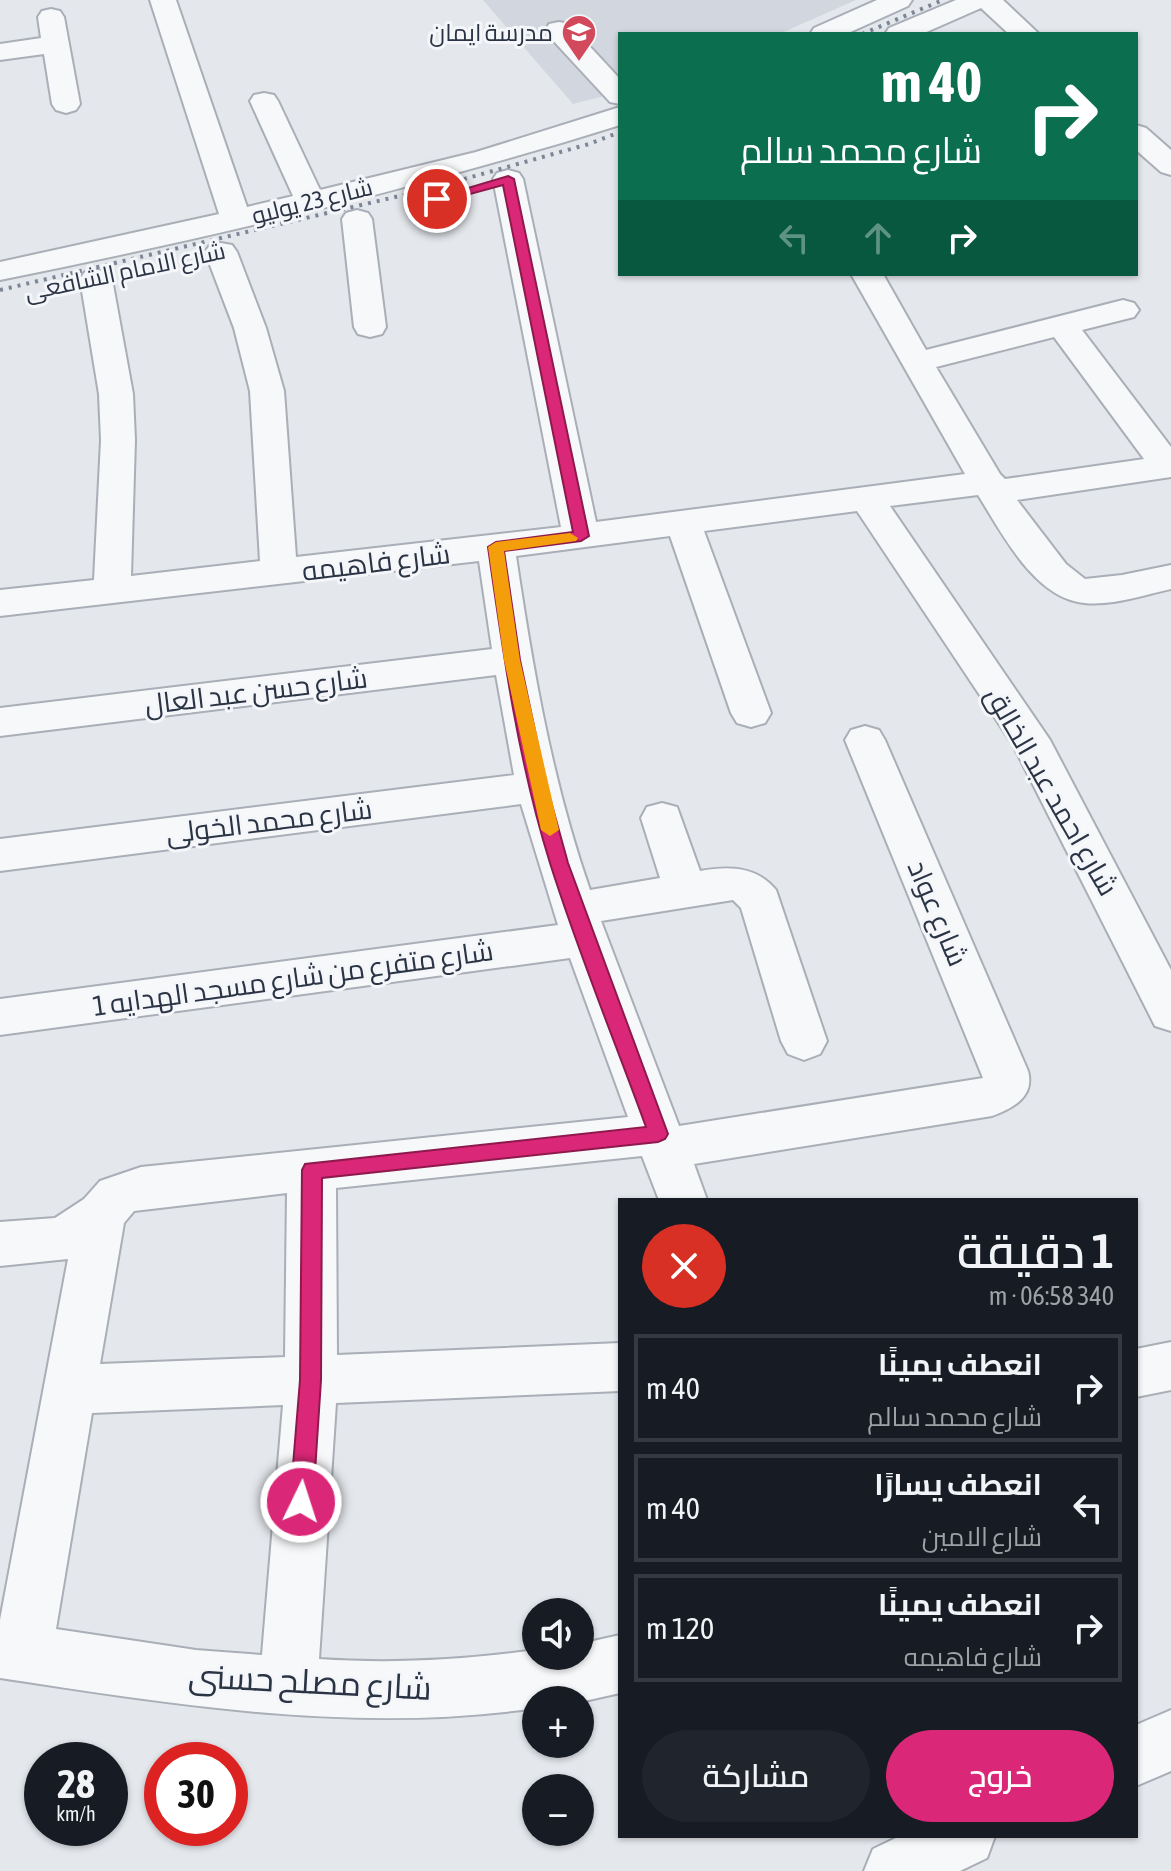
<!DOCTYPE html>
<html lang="ar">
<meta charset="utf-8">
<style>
body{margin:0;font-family:"Asap Condensed",Cairo,sans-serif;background:#20242c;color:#f1f3f6;direction:rtl;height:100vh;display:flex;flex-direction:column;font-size:30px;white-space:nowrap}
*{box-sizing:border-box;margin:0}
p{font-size:26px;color:#9ea1a6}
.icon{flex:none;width:44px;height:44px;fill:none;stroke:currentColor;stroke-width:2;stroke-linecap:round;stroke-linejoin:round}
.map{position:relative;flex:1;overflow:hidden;direction:ltr}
.panel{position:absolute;left:618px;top:1198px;width:520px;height:640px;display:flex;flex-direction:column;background:#171b24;border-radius:0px;box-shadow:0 2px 6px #0004;direction:rtl}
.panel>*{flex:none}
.guide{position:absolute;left:618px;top:32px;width:520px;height:244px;border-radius:0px;box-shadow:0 2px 6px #0004;direction:rtl;background:#0b6e4f;color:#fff;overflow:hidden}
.tools{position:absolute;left:522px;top:1598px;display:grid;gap:16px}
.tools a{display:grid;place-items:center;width:72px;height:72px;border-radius:50%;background:#171b24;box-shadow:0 2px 6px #0004;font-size:40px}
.speed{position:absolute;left:24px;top:1742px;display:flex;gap:16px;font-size:40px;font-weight:700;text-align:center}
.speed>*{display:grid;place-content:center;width:104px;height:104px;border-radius:50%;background:#171b24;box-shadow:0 2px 6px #0004;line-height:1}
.speed small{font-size:20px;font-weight:400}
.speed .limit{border:12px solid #d22;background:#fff;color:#111}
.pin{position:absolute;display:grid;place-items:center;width:68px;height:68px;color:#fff;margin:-34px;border:4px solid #fff;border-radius:50%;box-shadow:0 2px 8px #0007}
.me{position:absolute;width:88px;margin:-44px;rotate:4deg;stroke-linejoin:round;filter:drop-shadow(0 0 6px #0008)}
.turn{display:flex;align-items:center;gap:28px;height:168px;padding:0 24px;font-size:36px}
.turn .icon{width:104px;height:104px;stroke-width:2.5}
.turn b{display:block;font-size:56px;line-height:68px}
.lanes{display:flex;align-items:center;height:76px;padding:0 24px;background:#0003;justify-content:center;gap:40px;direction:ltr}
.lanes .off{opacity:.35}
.round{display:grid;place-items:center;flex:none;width:84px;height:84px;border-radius:42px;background:#20242c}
.headline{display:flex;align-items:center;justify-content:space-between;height:136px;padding:0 24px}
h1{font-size:48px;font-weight:600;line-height:60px}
.primary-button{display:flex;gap:16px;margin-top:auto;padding:16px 24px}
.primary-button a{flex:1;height:92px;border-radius:48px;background:#db2777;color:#fff;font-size:32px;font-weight:600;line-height:92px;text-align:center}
.primary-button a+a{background:#20242c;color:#f1f3f6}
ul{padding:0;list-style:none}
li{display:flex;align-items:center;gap:24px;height:108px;margin:0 16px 12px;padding:0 8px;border:4px solid #363941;border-radius:0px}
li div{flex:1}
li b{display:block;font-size:30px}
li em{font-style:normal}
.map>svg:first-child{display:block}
.built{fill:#d2d6de}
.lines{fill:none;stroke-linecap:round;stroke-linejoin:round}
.minor-casing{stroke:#a9aeb7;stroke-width:4}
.minor{fill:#f7f8fa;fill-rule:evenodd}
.rail{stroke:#7d8696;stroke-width:4;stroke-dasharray:3 6;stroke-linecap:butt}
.route{fill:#db2777;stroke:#8e194d;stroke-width:2}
.slow{fill:#f59e0b}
.labels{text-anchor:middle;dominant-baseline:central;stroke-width:6;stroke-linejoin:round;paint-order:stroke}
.far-poi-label{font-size:24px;fill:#2b3445;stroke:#f4f6f9;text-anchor:end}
.far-street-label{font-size:24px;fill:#2b3445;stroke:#f4f6f9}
.street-label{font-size:28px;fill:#2b3445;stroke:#f4f6f9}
.near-street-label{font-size:34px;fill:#2b3445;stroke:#f4f6f9}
</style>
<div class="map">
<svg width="1171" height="1871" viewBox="0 0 1171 1871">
<rect width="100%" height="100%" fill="#e4e7ec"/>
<path class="built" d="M483,0H856L779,34H620V92L573,104Z"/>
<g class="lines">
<g class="minor-casing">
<path id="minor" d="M150,0H176L247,207L293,196L250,101L254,95L264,93L274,95L278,101L320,190L476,152L620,107V125C416,189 209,238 0,280V262L219,214Z
M877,0H912L908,6L846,34H810L814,28Z
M956,0H1003L1039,34H1009L981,8L922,34H885L889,28Z
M51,9L60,11L64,17L80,104L76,110L66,113L56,110L52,104L44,54L0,60V44L41,38L38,17L42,11Z
M559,22L569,24L620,79V104L610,102L549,36L546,30L549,24Z
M1136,125L1146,128L1171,150V175L1161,172L1136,150Z
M508,170L519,173L523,179L596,522L965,474L851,274H883L926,350L1123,300L1134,303L1139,310L1134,317L1082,330L1171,447V477L1017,500L1066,564L1085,579L1122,575L1171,565V589C1143,595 1113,606 1084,603C1034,598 1002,533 978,495L890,506L1050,740L1171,970V1031L1155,1026L1013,745L857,511L704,531L771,713L765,723L751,727L737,723L731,713L670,536L516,556C533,670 552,781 590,890L660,878L641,818L647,807L662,803L677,807L700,871C729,866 756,866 776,890L827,1041L820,1054L804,1060L788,1054L781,1041L741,908L733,900L601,921L679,1126L983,1078L845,740L851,730L865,726L879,730L885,740L1028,1071C1035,1097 1013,1108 992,1116L694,1164L707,1200H659L642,1156L336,1188L337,1355L620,1343V1391L336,1403L319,1659C391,1664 464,1660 536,1650V1656H580V1644L620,1635V1693L580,1702L536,1700V1708C356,1734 178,1705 0,1678V1620L68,1259L0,1266V1222L55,1218L84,1199L100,1181L141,1167L628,1117L570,958L0,1035V999L558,925L521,804L0,871V839L514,775L496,675L0,736V708L492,649L479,561L0,616V590L94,580L101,440L99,394L80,279L85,272L96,270L107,272L112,279L133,394L135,440L131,576L260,561L250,391L234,328L205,252L210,245L221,243L232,245L237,252L266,328L284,391L296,557L561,527L493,179L497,173ZM1054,337L1144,459L1005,479L1000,474L936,367ZM287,1193L285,1357L100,1364L124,1223L134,1211ZM283,1405L262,1655L196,1650L56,1629L92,1413Z
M357,210L368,213L372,219L386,327L382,334L370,337L358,334L354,327L342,219L346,213Z
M1171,1342V1390L1136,1397V1349Z
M1171,1710V1771L1136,1786V1725Z
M900,1836H995L987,1858L960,1871H864L873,1849Z"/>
</g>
<use href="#minor" class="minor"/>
<path class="rail" d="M862,34L943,0
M0,290L425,190L589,144L620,132"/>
</g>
<path class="route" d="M508,176L514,179L589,536L581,541L504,551L520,660L547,787L568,863L668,1134L665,1139L658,1142L322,1178L321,1380L313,1502L309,1510L301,1513L293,1510L290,1502L300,1380L302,1170L305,1164L646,1127C614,1039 578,952 550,863C518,761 503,653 488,547L496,542L573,532L503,185L437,203L431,199Z"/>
<path class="slow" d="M570,533L578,538L576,541L504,551L520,660L559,830L550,836L541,830L504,660L488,547L496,542Z"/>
<defs>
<g id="school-pin" transform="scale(1.8)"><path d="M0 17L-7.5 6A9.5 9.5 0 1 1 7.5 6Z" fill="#d1495b" stroke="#f4f6f9"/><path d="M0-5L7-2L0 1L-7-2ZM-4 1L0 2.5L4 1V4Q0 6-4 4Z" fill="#fff"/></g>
</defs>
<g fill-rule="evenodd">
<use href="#school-pin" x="579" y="32"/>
</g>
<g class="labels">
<g class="far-poi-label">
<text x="553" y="32">مدرسة ايمان</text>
</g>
<g class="far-street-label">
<text transform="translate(312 201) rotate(-14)">شارع 23 يوليو</text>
<text transform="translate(125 271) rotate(-12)">شارع الامام الشافعى</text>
</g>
<g class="street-label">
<text transform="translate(376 562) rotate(-7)">شارع فاهيمه</text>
<text transform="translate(256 691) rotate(-7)">شارع حسن عبد العال</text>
<text transform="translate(1052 791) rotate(60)">شارع احمد عبد الخالق</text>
<text transform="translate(269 821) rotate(-7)">شارع محمد الخولى</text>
<text transform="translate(938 913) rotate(67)">شارع عواد</text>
<text transform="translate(293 978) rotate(-8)">شارع متفرع من شارع مسجد الهدايه 1</text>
</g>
<g class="near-street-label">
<text transform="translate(310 1681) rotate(3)">شارع مصلح حسنى</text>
</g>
</g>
</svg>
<div class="tools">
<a><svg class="icon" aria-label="sound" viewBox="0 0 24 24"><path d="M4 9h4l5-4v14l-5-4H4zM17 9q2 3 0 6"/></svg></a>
<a>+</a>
<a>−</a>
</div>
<div class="speed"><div>28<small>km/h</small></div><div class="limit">30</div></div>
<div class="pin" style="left:437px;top:199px;background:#d93025"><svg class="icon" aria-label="arrive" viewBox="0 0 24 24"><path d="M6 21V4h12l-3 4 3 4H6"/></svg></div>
<svg class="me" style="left:301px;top:1502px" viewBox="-20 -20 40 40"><circle r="17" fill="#db2777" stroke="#fff" stroke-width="3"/><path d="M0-11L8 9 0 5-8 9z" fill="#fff"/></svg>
<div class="guide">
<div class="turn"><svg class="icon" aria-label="right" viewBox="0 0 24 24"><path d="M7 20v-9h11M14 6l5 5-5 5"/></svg><div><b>40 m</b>شارع محمد سالم</div></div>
<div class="lanes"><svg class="icon off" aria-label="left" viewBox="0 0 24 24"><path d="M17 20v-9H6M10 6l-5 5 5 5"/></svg><svg class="icon off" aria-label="ahead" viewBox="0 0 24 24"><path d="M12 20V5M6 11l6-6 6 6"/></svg><svg class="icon" aria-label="right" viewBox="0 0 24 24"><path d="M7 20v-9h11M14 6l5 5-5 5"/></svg></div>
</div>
<section class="panel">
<div class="headline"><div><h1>1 دقيقة</h1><p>340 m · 06:58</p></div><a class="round" style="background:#d93025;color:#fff"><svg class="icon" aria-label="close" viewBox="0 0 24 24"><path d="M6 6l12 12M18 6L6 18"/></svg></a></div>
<ul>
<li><svg class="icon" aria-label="right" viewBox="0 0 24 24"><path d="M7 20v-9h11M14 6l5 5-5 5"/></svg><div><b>انعطف يمينًا</b><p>شارع محمد سالم</p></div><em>40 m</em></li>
<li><svg class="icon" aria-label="left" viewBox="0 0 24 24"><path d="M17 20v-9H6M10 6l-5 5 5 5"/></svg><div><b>انعطف يسارًا</b><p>شارع الامين</p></div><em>40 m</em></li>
<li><svg class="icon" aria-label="right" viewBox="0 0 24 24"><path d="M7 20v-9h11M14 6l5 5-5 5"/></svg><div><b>انعطف يمينًا</b><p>شارع فاهيمه</p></div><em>120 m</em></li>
</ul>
<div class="primary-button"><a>خروج</a><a>مشاركة</a></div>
</section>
</div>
